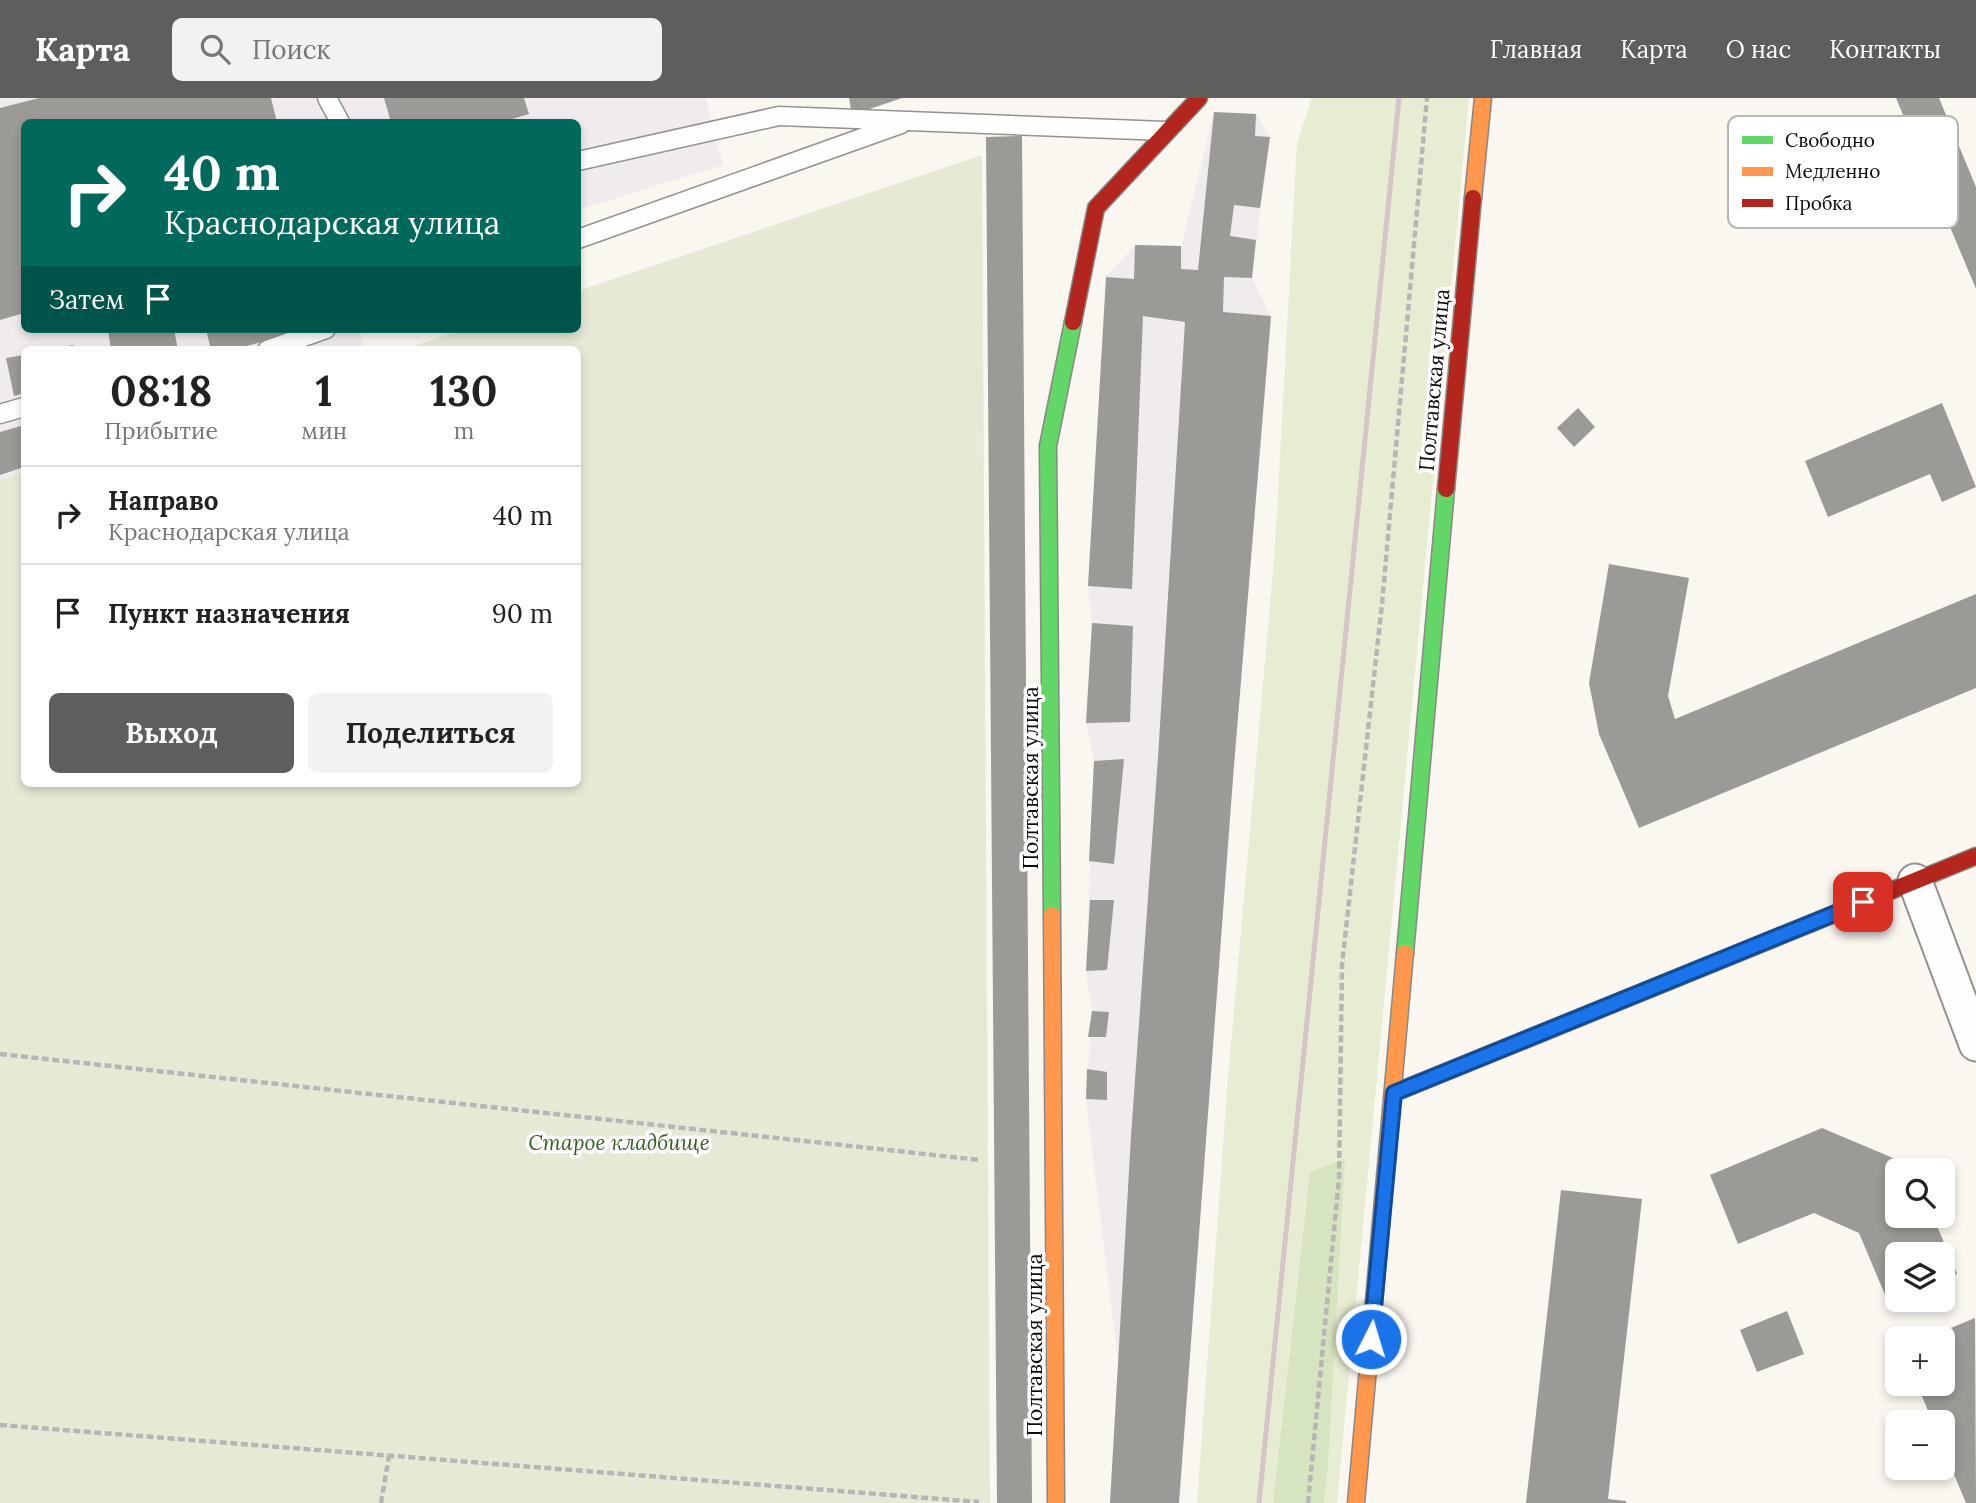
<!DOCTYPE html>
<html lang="ru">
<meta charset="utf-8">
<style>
body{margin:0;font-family:Lora,serif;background:#f2f2f2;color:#222;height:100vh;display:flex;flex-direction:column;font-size:26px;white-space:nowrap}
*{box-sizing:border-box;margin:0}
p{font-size:23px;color:#767676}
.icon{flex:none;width:38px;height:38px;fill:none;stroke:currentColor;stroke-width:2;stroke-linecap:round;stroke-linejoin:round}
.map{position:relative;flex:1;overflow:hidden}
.panel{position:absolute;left:21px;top:248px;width:560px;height:441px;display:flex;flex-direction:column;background:#fff;border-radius:10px;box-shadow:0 4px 10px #0003}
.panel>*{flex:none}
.banner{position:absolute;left:21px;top:21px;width:560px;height:214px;border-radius:10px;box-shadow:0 4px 10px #0003;background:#00695c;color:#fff;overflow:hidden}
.tools{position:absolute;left:1885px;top:1060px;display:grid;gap:14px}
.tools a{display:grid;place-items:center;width:70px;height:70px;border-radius:10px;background:#fff;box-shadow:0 4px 10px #0003;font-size:35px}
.pin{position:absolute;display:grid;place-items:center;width:60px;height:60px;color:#fff;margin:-30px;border-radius:14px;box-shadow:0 4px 10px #0006}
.me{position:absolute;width:77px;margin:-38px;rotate:5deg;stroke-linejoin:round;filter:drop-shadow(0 0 5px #0008)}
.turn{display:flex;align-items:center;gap:24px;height:147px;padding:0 28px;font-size:32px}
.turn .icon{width:91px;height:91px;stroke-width:2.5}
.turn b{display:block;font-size:49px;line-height:60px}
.then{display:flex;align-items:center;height:66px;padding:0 28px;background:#0003;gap:14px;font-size:26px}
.eta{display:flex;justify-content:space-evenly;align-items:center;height:119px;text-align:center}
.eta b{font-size:42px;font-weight:800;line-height:49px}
.action{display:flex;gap:14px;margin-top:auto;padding:14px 28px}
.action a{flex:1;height:80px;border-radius:10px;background:#5f5e5c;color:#fff;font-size:28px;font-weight:800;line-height:80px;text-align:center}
.action a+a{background:#f2f2f2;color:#222}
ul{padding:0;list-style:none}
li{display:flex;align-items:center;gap:21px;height:98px;padding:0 28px;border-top:2px solid #e0e0e0}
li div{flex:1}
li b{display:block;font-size:26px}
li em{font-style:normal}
header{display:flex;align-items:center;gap:42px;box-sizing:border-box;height:98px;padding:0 35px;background:#5f5e5c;color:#fff}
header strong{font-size:33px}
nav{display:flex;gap:38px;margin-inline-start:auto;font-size:24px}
.search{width:490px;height:63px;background:#f2f2f2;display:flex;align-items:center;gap:18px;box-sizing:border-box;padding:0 24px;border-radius:10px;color:#767676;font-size:26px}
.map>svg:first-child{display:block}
.industrial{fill:#f0ebed}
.green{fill:#e6edd2}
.forest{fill:#d7e4c0}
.cemetery{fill:#e7e9d6}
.building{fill:#9c9a96}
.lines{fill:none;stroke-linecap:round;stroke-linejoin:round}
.lane-casing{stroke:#93928f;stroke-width:21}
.street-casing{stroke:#93928f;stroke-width:37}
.fast-casing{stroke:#8a8885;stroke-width:19}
.slow-casing{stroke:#8a8885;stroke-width:19}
.jam-casing{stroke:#8a8885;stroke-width:19}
.path{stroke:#b7b6b5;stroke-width:4.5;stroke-dasharray:7 3.5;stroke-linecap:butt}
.lane{stroke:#fefefd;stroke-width:18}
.street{stroke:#fefefd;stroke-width:33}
.fast{stroke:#63d668;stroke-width:16}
.slow{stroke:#ff974d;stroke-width:16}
.jam{stroke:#b3261e;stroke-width:16}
.rail{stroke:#d5c5c6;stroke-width:5}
.route-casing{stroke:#114b97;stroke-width:18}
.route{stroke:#1a73e8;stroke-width:12}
.labels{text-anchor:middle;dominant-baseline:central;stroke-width:7;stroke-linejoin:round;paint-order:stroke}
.street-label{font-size:21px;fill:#0c0c0c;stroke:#fff}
.park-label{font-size:21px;font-style:italic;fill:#345f21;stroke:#fff}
.key{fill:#fff;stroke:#b6b6b6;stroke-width:2}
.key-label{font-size:19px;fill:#0c0c0c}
</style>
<header>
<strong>Карта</strong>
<div class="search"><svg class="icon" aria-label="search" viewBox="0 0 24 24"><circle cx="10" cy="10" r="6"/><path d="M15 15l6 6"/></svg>Поиск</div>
<nav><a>Главная</a><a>Карта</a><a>О нас</a><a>Контакты</a></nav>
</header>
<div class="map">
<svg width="1976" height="1405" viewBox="0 0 1976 1405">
<rect width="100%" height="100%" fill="#faf7f0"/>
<path class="industrial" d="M0,0H706L723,67L578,112V24H24V231H359L365,252H24V374L0,382Z
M1214,14L1256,16L1270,39L1252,180L1271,218L1233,680L1179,1405H1110L1118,1264L1086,1001L1092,913L1086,873L1094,663L1086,625L1092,525L1088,488L1106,179L1135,147L1181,148Z"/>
<path class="green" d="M1312,0H1469L1337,1405H1197L1228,980L1275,450L1297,45Z"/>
<path class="forest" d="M1345,1060L1328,1368L1324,1405H1273L1310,1075Z"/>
<path class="cemetery" d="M982,57L990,1405H0V382L24,374V686H578V252H402L464,231H578V193Z"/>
<path class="building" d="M39,0H271L277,24H24V215L0,222V10Z
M384,0H524L529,16L502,24H391Z
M849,0H902L852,17Z
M1896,0H1939L1976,89V191Z
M1214,14L1256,16L1255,38L1270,39L1260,110L1234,107L1230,138L1256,142L1252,180L1224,179L1223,214L1271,218L1233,680L1179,1405H1110L1131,1038L1158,659L1185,224L1143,218L1132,491L1088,488L1106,179L1134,181L1135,147L1181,148V171L1198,172Z
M1022,38L1032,1405H997L986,39Z
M116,231H174L178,252H111L108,232Z
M206,231H309V232L231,252H211Z
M73,247L74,252H54V251Z
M24,257V295L14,298L6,260Z
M1942,305L1976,389L1942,404L1930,376L1828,419L1805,363Z
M1578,310L1595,329L1574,349L1557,330Z
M24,327V369L0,377V334Z
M1609,466L1689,480L1668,598L1675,621L1976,496V590L1639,730L1599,636L1589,585Z
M1092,525L1133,528L1130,624L1086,625Z
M1124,661L1114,766L1089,763L1094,663Z
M1090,802H1114L1107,872L1086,873Z
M1092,913L1109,914L1106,939H1088Z
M1087,971L1107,974V1002L1086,1001Z
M1822,1030L1912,1068L1914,1073H1897V1118H1933L1957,1176L1942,1182V1157H1897V1201L1888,1204L1859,1135L1814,1115L1738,1146L1710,1077Z
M1561,1092L1642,1101L1608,1401L1626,1403V1405H1526Z
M1787,1213L1804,1256L1757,1274L1740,1232Z
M1975,1220L1976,1405H1966L1942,1348V1325H1933L1917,1286H1942V1241H1924Z"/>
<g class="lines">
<g class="lane-casing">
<path id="lane" d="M327,0L340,24
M578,63L779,18L1165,33
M578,141L901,26
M267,252L326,231
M0,316L24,309"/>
</g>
<g class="street-casing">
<path id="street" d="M1915,783L1976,946"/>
</g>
<g class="fast-casing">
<path id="fast" d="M1052,817L1048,348L1073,224
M1405,855L1446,391"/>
</g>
<g class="slow-casing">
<path id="slow" d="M1473,100L1483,0
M1052,817L1056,1405
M1394,995L1812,825
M1356,1405L1405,855"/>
</g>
<g class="jam-casing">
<path id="jam" d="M1073,224L1096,110L1199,0
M1446,391L1473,100
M1812,825L1976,758"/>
</g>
<path class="path" d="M0,956L980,1062
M0,1327L979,1404
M381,1405L389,1358
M1308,1405L1339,1080L1342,867L1382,506L1427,0"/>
<use href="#lane" class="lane"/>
<use href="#street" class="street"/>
<use href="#fast" class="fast"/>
<use href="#slow" class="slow"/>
<use href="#jam" class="jam"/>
<path class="rail" d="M1259,1405L1399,0"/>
</g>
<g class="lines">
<g class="route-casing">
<path id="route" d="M1371,1241L1394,995L1863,804"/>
</g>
<use href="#route" class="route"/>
</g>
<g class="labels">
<g class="street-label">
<text transform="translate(1434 282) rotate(-85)">Полтавская улица</text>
<text transform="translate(1030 680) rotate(-90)">Полтавская улица</text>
<text transform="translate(1034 1247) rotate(-90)">Полтавская улица</text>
</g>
<g class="park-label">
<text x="619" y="1044">Старое кладбище</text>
</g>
</g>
<rect x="1728" y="18" width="230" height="112" rx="10" class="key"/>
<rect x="1742" y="38" width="31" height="8" fill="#63d668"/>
<rect x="1742" y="69" width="31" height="9" fill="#ff974d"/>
<rect x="1742" y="101" width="31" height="8" fill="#b3261e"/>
<g class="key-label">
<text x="1785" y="49">Свободно</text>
<text x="1785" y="80">Медленно</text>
<text x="1785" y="112">Пробка</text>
</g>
</svg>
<div class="tools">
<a><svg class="icon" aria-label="search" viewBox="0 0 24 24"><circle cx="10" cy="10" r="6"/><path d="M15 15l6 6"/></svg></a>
<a><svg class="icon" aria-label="layers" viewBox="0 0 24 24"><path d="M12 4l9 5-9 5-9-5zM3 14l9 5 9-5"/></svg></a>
<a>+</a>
<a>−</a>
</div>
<div class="pin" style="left:1863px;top:804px;background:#d93025"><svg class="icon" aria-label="arrive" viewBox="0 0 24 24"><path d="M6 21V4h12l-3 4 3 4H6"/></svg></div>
<svg class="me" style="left:1371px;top:1241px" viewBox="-20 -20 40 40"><circle r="17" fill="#1a73e8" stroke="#fff" stroke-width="3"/><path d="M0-11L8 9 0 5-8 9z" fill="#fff"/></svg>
<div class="banner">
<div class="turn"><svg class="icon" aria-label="right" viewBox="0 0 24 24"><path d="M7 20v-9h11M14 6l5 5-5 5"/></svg><div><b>40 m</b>Краснодарская улица</div></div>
<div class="then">Затем<svg class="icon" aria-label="arrive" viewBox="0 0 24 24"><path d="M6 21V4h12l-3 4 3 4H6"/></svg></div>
</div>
<section class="panel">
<div class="eta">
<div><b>08:18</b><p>Прибытие</p></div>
<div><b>1</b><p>мин</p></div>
<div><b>130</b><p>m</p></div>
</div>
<ul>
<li><svg class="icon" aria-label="right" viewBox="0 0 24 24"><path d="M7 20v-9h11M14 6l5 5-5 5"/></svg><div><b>Направо</b><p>Краснодарская улица</p></div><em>40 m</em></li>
<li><svg class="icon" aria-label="arrive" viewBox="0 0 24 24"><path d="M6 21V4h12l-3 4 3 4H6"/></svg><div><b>Пункт назначения</b></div><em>90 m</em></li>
</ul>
<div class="action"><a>Выход</a><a>Поделиться</a></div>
</section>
</div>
